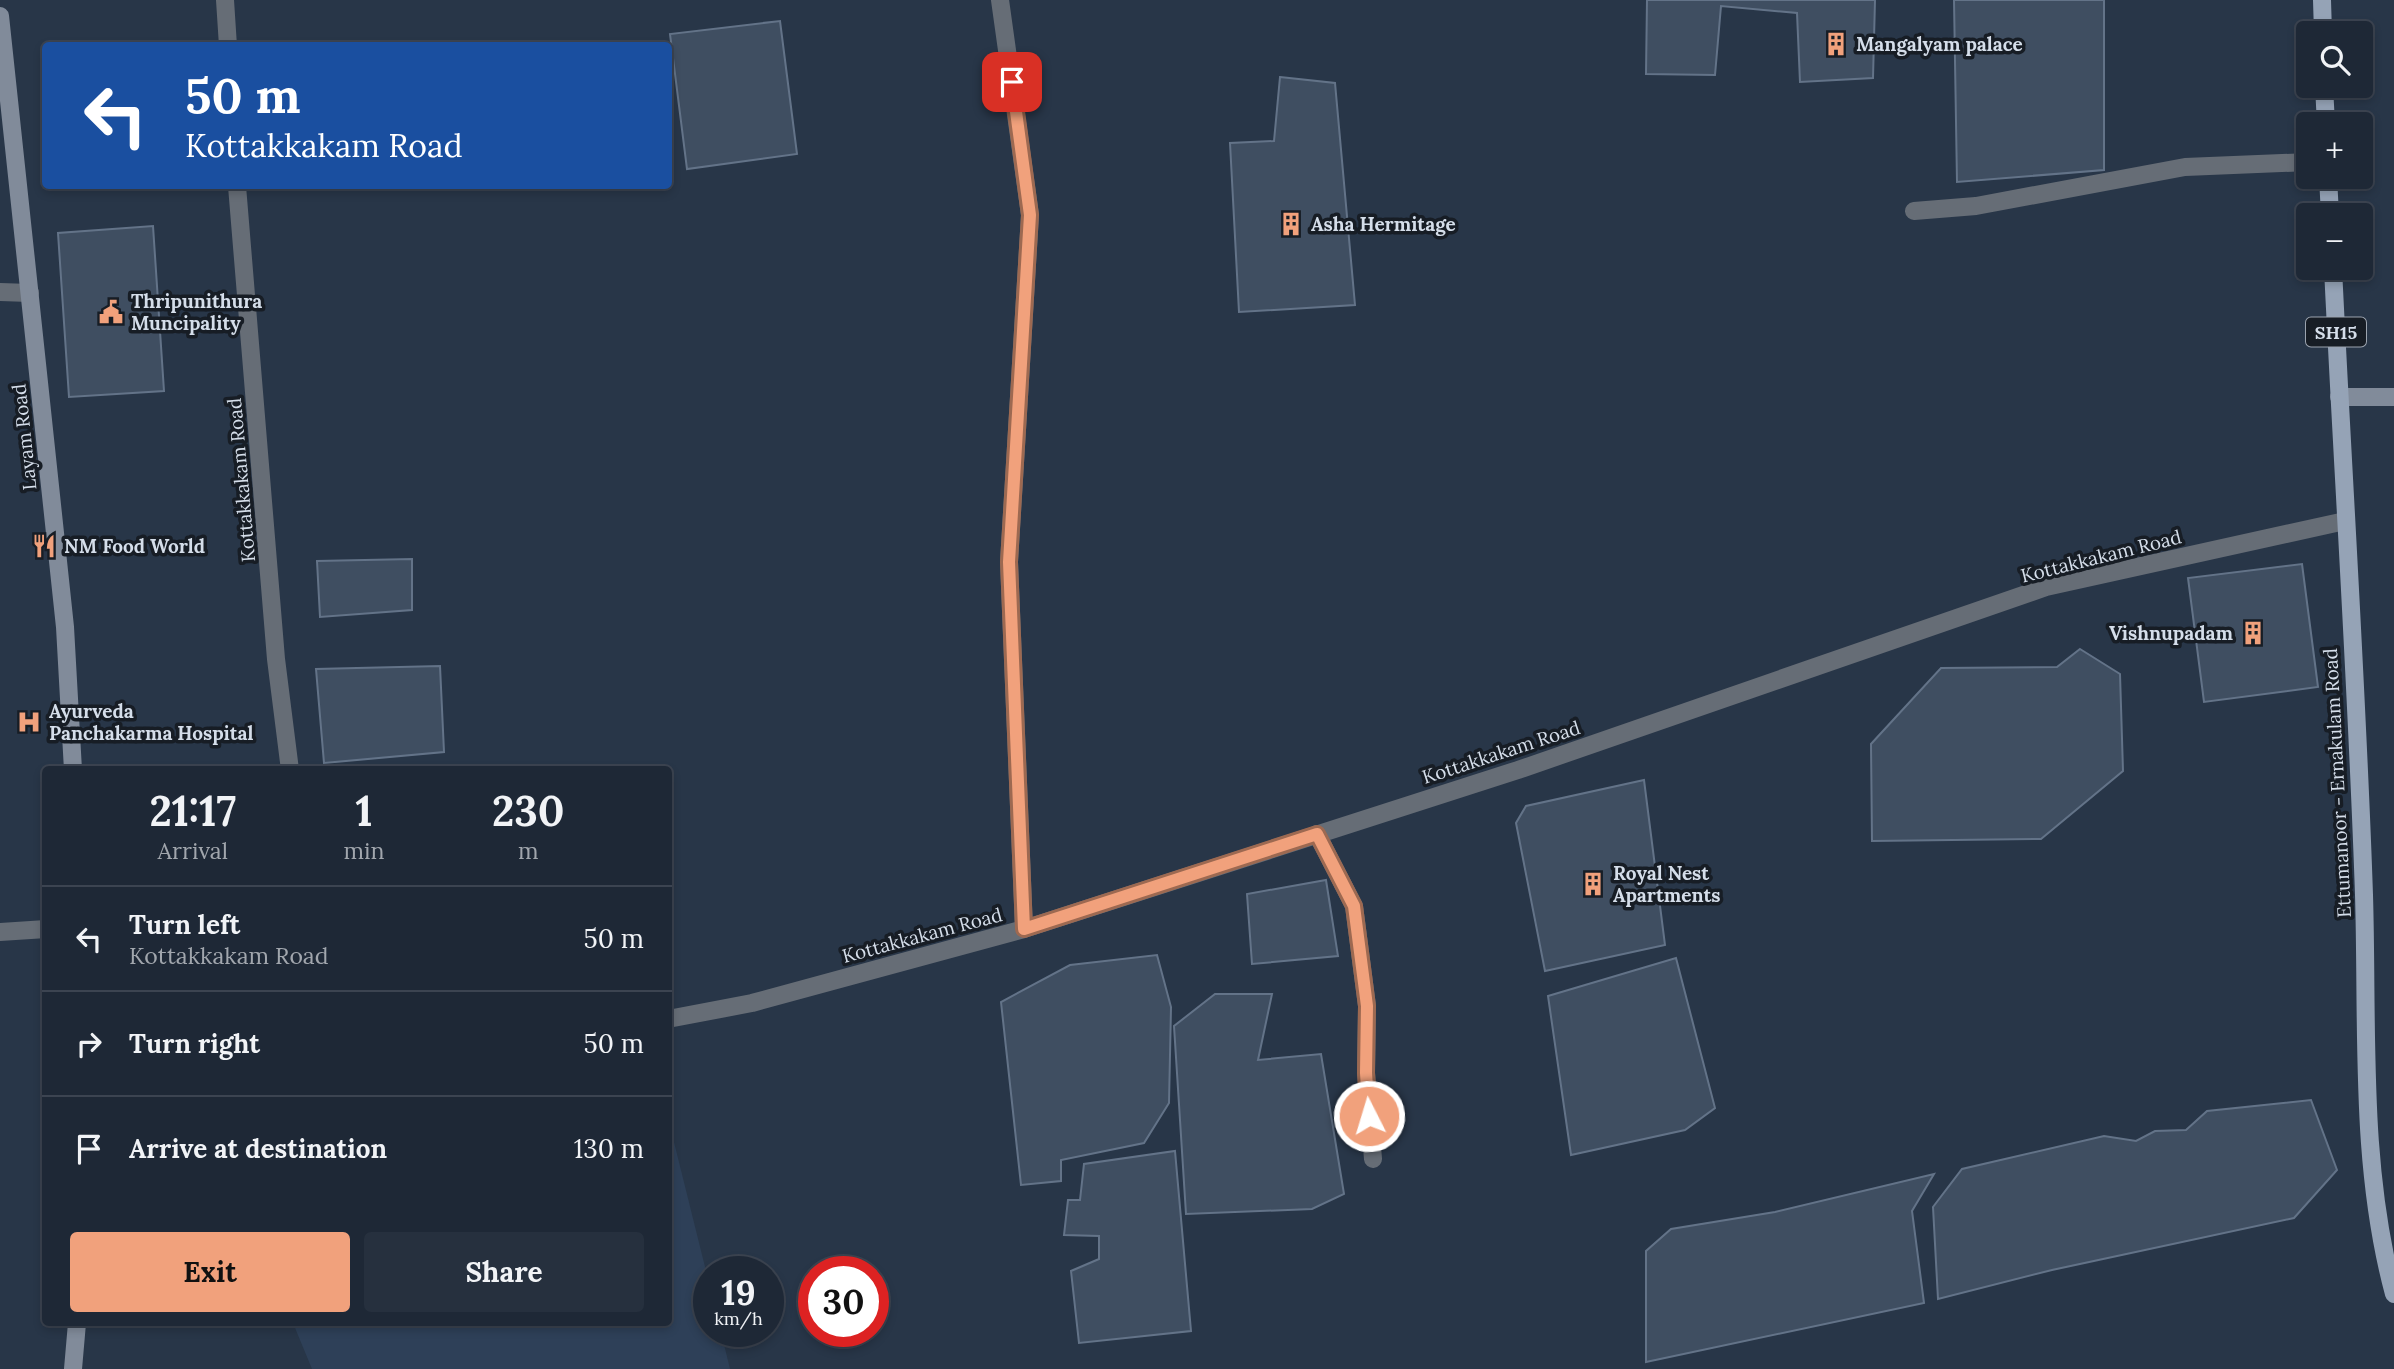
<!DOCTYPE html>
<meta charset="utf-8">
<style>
body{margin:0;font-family:Lora,serif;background:#26303e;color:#f1f3f6;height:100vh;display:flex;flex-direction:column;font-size:26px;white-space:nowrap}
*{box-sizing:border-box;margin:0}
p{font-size:23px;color:#a1a6ad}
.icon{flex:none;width:38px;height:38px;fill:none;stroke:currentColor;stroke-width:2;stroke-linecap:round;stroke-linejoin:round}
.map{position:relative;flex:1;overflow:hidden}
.side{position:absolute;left:42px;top:766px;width:630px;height:560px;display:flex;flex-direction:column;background:#1e2836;border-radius:7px;box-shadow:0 4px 10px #0003,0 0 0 2px #3c4451}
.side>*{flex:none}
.top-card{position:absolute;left:42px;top:42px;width:630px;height:147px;border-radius:7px;box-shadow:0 4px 10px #0003,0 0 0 2px #3c4451;background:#1a4fa0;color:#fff;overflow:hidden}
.fabs{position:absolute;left:2296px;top:21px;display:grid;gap:14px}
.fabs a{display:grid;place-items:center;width:77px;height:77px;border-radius:7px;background:#1e2836;box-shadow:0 4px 10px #0003,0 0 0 2px #3c4451;font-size:35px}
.speed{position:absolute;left:693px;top:1256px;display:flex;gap:14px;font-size:35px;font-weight:700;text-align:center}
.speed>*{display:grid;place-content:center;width:91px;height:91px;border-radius:50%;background:#1e2836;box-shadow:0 4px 10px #0003,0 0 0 2px #3c4451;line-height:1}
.speed small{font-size:18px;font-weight:400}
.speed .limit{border:10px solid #d22;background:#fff;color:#111}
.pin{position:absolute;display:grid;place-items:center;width:60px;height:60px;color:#fff;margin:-30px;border-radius:14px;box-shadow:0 4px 10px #0006}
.me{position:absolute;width:77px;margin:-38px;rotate:355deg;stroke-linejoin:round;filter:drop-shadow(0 0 5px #0008)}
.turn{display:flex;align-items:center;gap:24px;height:147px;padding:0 28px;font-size:32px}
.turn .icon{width:91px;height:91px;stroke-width:2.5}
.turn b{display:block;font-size:49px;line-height:60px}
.eta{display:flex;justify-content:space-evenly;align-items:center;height:119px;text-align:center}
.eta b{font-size:42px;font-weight:800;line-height:49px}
.button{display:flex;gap:14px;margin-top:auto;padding:14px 28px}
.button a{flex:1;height:80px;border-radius:7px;background:#f1a17c;color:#111;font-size:28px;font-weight:800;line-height:80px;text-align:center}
.button a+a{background:#26303e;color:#f1f3f6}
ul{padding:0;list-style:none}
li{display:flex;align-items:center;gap:21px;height:105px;padding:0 28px;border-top:2px solid #3c4451}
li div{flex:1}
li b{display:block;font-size:26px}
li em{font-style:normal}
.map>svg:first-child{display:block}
.built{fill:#2e4058}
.building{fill:#3f4e61;stroke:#637388;stroke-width:2}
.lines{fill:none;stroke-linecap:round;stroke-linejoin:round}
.lane{stroke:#666d76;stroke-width:18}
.street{stroke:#666d76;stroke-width:18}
.secondary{stroke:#818b9a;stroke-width:18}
.primary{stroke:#95a3b6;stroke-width:18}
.route-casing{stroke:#9d6951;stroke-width:18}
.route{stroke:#f1a17c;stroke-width:12}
.labels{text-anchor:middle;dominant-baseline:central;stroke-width:7;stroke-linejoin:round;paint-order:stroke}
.shield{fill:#171d25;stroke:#9ca4af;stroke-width:2}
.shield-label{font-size:18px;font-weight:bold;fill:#d5deea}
.poi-label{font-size:19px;font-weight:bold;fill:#d5deea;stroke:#171d25;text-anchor:start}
.street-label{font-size:19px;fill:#d5deea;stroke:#171d25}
</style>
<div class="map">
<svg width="2394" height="1369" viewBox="0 0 2394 1369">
<rect width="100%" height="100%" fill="#283648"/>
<path class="built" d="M669,1122L709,1283V1332H721L730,1369H312L293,1323H668Z"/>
<path class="building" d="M1647,0H1875L1873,78L1800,82L1797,13L1721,6L1715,75L1646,74Z
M1954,0H2104V170L1957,182Z
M780,21L797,154L687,169L670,34Z
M1280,77L1335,83L1355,305L1239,312L1230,143L1274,141Z
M153,226L164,391L69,397L58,233Z
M412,559V610L320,617L317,561Z
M2302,564L2318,687L2204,702L2188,578Z
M2080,649L2120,674L2123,771L2041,839L1872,841L1871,744L1941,668L2057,667Z
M440,666L444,752L324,763L316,669Z
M1644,780L1665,945L1545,971L1516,823L1526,806Z
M1326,880L1338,956L1252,964L1247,894Z
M1157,955L1171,1007L1169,1103L1144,1143L1061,1160V1181L1021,1185L1001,1002L1070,965Z
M1676,958L1715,1108L1685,1130L1571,1155L1548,996Z
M1215,994H1272L1258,1060L1321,1054L1344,1194L1312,1209L1186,1214L1174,1026Z
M2311,1100L2337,1170L2294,1218L2052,1270L1938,1299L1933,1207L1962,1169L2104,1136L2136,1141L2155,1131L2186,1130L2207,1111Z
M1175,1151L1191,1331L1079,1343L1071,1271L1099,1259V1236L1064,1235L1068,1200H1080L1084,1164Z
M1934,1174L1912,1211L1924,1303L1646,1362V1251L1671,1229L1775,1212Z"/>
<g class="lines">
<path class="lane" d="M668,1019L752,1003L1024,929L1518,770L2046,587L2345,521"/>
<path class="street" d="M225,0L228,46
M1000,0L1030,215L1009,562L1024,929
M237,186L276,659L290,770
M1914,211L1976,206L2185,167L2308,162
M0,292L30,293
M1317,834L1354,906L1367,1006L1366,1073L1373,1159
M0,932L46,929"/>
<path class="secondary" d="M0,16L65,627L73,770
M2339,397H2394
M73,1369L77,1323"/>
<path class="primary" d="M2322,0L2323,33
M2324,86L2326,124
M2328,177L2330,215
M2333,268C2343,477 2357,686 2364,895C2368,1028 2359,1164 2394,1294"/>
</g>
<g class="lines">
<g class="route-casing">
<path id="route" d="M1012,82L1030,215L1009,562L1024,929L1317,834L1354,906L1367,1006L1366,1073L1369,1116"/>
</g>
<use href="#route" class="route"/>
</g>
<defs>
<g id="building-bare" transform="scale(1.89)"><path d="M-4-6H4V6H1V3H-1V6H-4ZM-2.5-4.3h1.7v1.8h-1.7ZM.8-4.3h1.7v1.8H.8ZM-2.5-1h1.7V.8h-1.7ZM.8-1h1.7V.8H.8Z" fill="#f1a17c" stroke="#171d25" stroke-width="2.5" paint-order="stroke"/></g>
<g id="civic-bare" transform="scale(1.89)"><path d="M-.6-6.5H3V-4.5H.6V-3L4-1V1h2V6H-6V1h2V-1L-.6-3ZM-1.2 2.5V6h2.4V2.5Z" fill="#f1a17c" stroke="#171d25" stroke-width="2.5" paint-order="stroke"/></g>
<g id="restaurant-bare" transform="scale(1.89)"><path d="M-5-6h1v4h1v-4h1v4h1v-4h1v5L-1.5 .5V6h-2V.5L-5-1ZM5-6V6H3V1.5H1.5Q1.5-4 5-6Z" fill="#f1a17c" stroke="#171d25" stroke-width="2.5" paint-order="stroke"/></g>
<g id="hospital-bare" transform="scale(1.89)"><path d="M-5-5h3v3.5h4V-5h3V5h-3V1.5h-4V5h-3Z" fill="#f1a17c" stroke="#171d25" stroke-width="2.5" paint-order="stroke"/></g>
</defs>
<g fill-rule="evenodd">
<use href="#building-bare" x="1836" y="44"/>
<use href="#building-bare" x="1291" y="224"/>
<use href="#civic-bare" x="111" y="312"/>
<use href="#restaurant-bare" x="44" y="546"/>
<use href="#building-bare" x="2253" y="633"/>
<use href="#hospital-bare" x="29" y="722"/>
<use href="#building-bare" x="1593" y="884"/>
</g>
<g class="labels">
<rect class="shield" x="2306" y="317.5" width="60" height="29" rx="5"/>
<g class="shield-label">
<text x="2336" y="332">SH15</text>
</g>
<g class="poi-label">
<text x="1856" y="44">Mangalyam palace</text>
<text x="1311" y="224">Asha Hermitage</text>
<text x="131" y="301">Thripunithura<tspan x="131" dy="22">Muncipality</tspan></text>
<text x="64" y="546">NM Food World</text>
<text x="2233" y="633" text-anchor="end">Vishnupadam</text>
<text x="49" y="711">Ayurveda<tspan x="49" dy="22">Panchakarma Hospital</tspan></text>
<text x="1613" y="873">Royal Nest<tspan x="1613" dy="22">Apartments</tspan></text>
</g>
<g class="street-label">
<text transform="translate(24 437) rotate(-96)">Layam Road</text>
<text transform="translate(241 480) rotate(-95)">Kottakkakam Road</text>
<text transform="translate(2101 556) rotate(-14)">Kottakkakam Road</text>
<text transform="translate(1501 752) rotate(-18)">Kottakkakam Road</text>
<text transform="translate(2337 783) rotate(-93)">Ettumanoor - Ernakulam Road</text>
<text transform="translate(922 935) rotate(-15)">Kottakkakam Road</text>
</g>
</g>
</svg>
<div class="fabs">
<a><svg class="icon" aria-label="search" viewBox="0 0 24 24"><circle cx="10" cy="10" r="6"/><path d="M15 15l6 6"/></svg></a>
<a>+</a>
<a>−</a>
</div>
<div class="speed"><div>19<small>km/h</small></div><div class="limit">30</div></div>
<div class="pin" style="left:1012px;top:82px;background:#d93025"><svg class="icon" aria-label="arrive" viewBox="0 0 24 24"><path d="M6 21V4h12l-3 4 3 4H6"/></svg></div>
<svg class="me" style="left:1369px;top:1116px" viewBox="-20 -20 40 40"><circle r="17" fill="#f1a17c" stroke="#fff" stroke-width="3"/><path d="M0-11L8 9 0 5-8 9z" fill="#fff"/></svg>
<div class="top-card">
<div class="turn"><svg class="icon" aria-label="left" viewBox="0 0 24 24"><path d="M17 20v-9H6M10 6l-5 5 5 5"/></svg><div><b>50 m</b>Kottakkakam Road</div></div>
</div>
<section class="side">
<div class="eta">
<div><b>21:17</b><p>Arrival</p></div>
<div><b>1</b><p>min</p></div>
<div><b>230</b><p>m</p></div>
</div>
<ul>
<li><svg class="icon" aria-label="left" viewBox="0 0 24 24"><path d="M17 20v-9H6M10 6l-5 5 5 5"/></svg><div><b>Turn left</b><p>Kottakkakam Road</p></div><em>50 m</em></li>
<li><svg class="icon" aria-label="right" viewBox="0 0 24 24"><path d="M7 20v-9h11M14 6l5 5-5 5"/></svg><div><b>Turn right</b></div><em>50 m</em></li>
<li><svg class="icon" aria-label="arrive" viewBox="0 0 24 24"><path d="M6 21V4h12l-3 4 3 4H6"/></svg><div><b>Arrive at destination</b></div><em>130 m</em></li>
</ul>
<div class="button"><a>Exit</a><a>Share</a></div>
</section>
</div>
